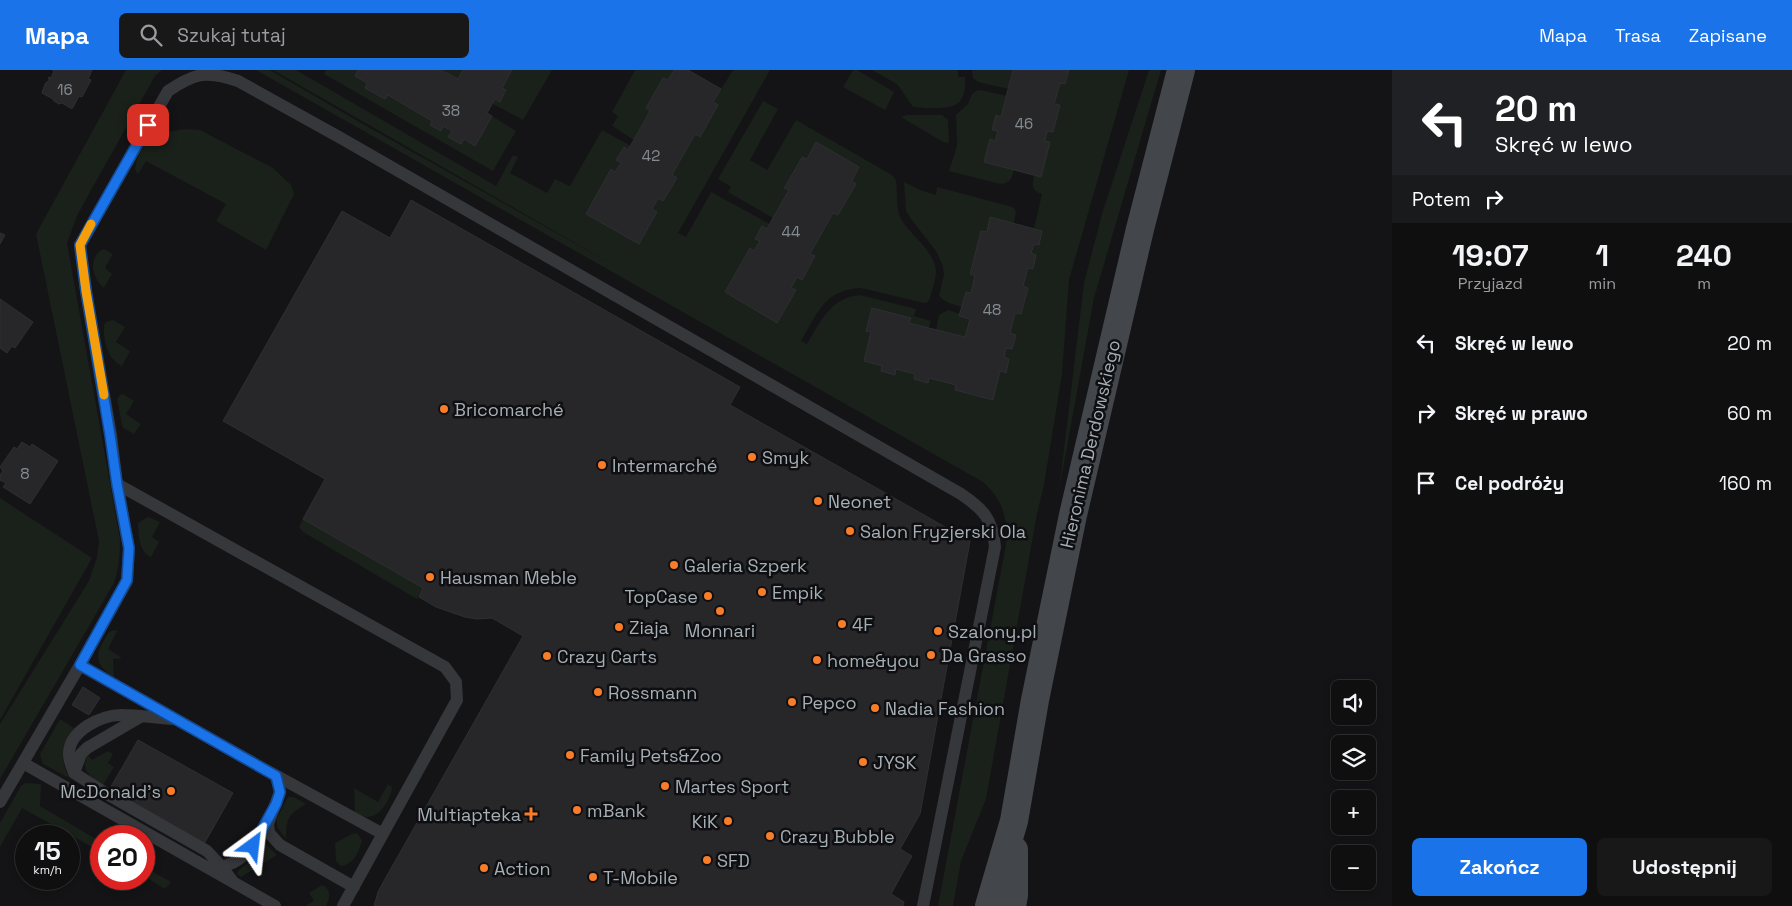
<!DOCTYPE html>
<html lang="pl">
<meta charset="utf-8">
<style>
body{margin:0;font-family:"Space Grotesk",sans-serif;background:#181819;color:#f1f3f6;height:100vh;display:flex;flex-direction:column;font-size:19px;white-space:nowrap}
*{box-sizing:border-box;margin:0}
p{font-size:16px;color:#9b9c9f}
.icon{flex:none;width:28px;height:28px;fill:none;stroke:currentColor;stroke-width:2;stroke-linecap:round;stroke-linejoin:round}
.map{position:relative;flex:1;overflow:hidden}
.details{display:flex;flex-direction:column;background:#0f0f10;width:400px}
.details>*{flex:none}
.guide{background:#202124;color:#fff;overflow:hidden}
.controls{position:absolute;left:1331px;top:610px;display:grid;gap:10px}
.controls a{display:grid;place-items:center;width:45px;height:45px;border-radius:8px;background:#0f0f10;box-shadow:0 2px 8px #0003,0 0 0 1px #2f2f30;font-size:25px}
.speed{position:absolute;left:15px;top:755px;display:flex;gap:10px;font-size:25px;font-weight:700;text-align:center}
.speed>*{display:grid;place-content:center;width:65px;height:65px;border-radius:50%;background:#0f0f10;box-shadow:0 2px 8px #0003,0 0 0 1px #2f2f30;line-height:1}
.speed small{font-size:12px;font-weight:400}
.speed .limit{border:8px solid #d22;background:#fff;color:#111}
.pin{position:absolute;display:grid;place-items:center;width:42px;height:42px;color:#fff;margin:-21px;border-radius:10px;box-shadow:0 2px 8px #0006}
.me{position:absolute;width:55px;margin:-28px;rotate:30deg;stroke-linejoin:round;filter:drop-shadow(0 0 4px #0008)}
.turn{display:flex;align-items:center;gap:18px;height:105px;padding:0 20px;font-size:22px}
.turn .icon{width:65px;height:65px;stroke-width:2.5}
.turn b{display:block;font-size:35px;line-height:42px}
.then{display:flex;align-items:center;height:48px;padding:0 20px;background:#0003;gap:10px;font-size:19px}
.eta{display:flex;justify-content:space-evenly;align-items:center;height:85px;text-align:center}
.eta b{font-size:30px;font-weight:800;line-height:35px}
.cta{display:flex;gap:10px;margin-top:auto;padding:10px 20px}
.cta a{flex:1;height:58px;border-radius:8px;background:#1a73e8;color:#fff;font-size:20px;font-weight:800;line-height:58px;text-align:center}
.cta a+a{background:#181819;color:#f1f3f6}
ul{padding:0;list-style:none}
li{display:flex;align-items:center;gap:15px;height:70px;padding:0 20px}
li div{flex:1}
li b{display:block;font-size:19px}
li em{font-style:normal}
header{display:flex;align-items:center;gap:30px;box-sizing:border-box;height:70px;padding:0 25px;background:#1a73e8;color:#fff}
header strong{font-size:24px}
nav{display:flex;gap:28px;margin-inline-start:auto;font-size:18px}
.search{width:350px;height:45px;background:#181819;display:flex;align-items:center;gap:12px;box-sizing:border-box;padding:0 18px;border-radius:8px;color:#9b9c9f;font-size:19px}
main{display:flex;flex:1;min-height:0}
.map>svg:first-child{display:block}
.green{fill:#1a201a}
.building{fill:#27272a;stroke:#2e2f32}
.lines{fill:none;stroke-linecap:round;stroke-linejoin:round}
.lane{stroke:#35373b;stroke-width:12}
.secondary{stroke:#43474b;stroke-width:28}
.route-casing{stroke:#114b97;stroke-width:12}
.route{stroke:#1a73e8;stroke-width:9}
.slow{stroke:#f59e0b;stroke-width:9}
.poi-dot{fill:#f77d2a;stroke:#0f0f11;stroke-width:2}
.labels{text-anchor:middle;dominant-baseline:central;stroke-width:5;stroke-linejoin:round;paint-order:stroke}
.number-label{font-size:15px;fill:#858c92}
.poi-label{font-size:18px;fill:#a5afb6;stroke:#0f0f11;text-anchor:start}
.street-label{font-size:18px;fill:#a5afb6;stroke:#0f0f11}
</style>
<header>
<strong>Mapa</strong>
<div class="search"><svg class="icon" aria-label="search" viewBox="0 0 24 24"><circle cx="10" cy="10" r="6"/><path d="M15 15l6 6"/></svg>Szukaj tutaj</div>
<nav><a>Mapa</a><a>Trasa</a><a>Zapisane</a></nav>
</header>
<main>
<div class="map">
<svg width="1392" height="836" viewBox="0 0 1392 836">
<rect width="100%" height="100%" fill="#141416"/>
<path class="green" d="M126,0H162L155,6L85,131L77,146L67,173L120,469C120,485 119,498 114,513L0,709V654L89,511L97,487L99,471L36,164Z
M256,0H270L361,53L617,197L273,0H296L496,116L513,85L518,87L510,103L547,123L555,109L570,116L602,60L631,76L628,80L623,78L616,90L621,93L615,102L611,100L586,144L639,174L657,142L652,139L658,128L663,131L677,108L672,105L695,64L699,67L713,32L733,0H770L678,163L686,167L711,122L770,154L767,159L762,157L755,169L760,171L754,181L750,178L725,222L778,252L795,221L791,218L797,207L802,209L815,187L810,184L833,143L838,145L856,114L852,111L859,97L816,73L807,89L801,87L784,117L789,120L773,148L728,122L731,117L718,109L763,31L778,39L750,90L767,100L796,50L892,105L896,110C898,122 895,137 901,149C911,166 934,180 936,201C936,210 932,220 930,228L928,232L924,233L861,218C825,219 817,244 801,271L807,274C820,252 831,227 860,225L916,239L914,246L931,251L929,258L909,253L910,248L872,238L866,260L871,262L864,291L882,296L881,301L895,304L896,299L915,304L914,309L927,313L929,308L956,315L955,320L993,330L1000,301L1006,303L1009,289L1004,287L1006,278L1016,265L1010,263L1015,243L1021,244L1027,218L1023,216L1028,198L1033,199L1036,185L1031,183L1034,174L1039,175L1042,161L1034,158L1042,124C1031,120 1032,116 1034,105L1041,107L1047,61L1053,62L1060,35L1054,34L1060,13L1065,14L1069,0H1129L1069,210L1062,304L1044,415L1037,444L986,729L961,791L953,836H938L1007,469C1006,444 1002,429 983,412Z
M326,0H358L355,6L367,13L365,18L385,29L388,25L432,51L430,55L440,61L443,56L452,61L449,67L464,69L475,76L492,46L516,61L493,101L324,4Z
M441,0H463L458,9Z
M512,0H552L523,50L493,34L495,29L500,32L506,21L502,18Z
M635,0H674L668,10L663,8L646,38L650,41L634,70L612,56L618,46L612,42Z
M853,0H857L894,22L885,40L843,17Z
M872,0H958V7H965C966,29 961,38 938,38C929,38 921,38 913,37L897,14Z
M972,0H1013L1009,19L978,12L973,8Z
M1149,0H1161L1094,228L1059,421L1084,213L1102,144Z
M981,20L1007,26L1001,47L996,45L998,61L995,71L990,69L985,91L1014,100C1012,108 1010,113 1001,114L949,101L957,76L956,45L968,34L972,24L976,21Z
M907,45H942L948,50L949,73L943,72L901,47Z
M187,59L200,60L273,98L291,115L294,124L266,180L216,151L226,134L146,91L138,104L135,99C140,69 160,62 187,59Z
M904,112L920,120L936,125L937,117L1009,136L1014,138L1016,142L1014,153L991,148L987,162L981,161L970,204L975,206L971,223L966,222L962,237C954,234 943,233 939,225L944,205L943,196L936,181L911,149L906,141Z
M104,179L113,184L105,198L112,204L104,218C92,209 87,186 104,179Z
M948,240L960,244V246L970,249L965,267L936,260L939,245Z
M113,250L125,257L116,272L130,281L122,296C107,289 103,270 104,255L106,252Z
M123,324L134,331L126,344L141,354L134,364L123,358L122,355L117,329L120,325Z
M0,428L92,488L0,650Z
M148,447L160,452L152,467L159,472L151,487C139,482 138,464 138,453Z
M303,449L423,518L417,529L303,462L299,457Z
M114,560L117,561L108,579L122,588L113,589L114,608C91,591 96,583 109,562Z
M60,649L74,658C60,675 60,688 69,708L43,694L40,684Z
M108,681L113,684L108,693L114,697L103,715C91,707 79,700 88,685L92,690Z
M25,713L41,714L40,736L101,772V782L22,738L0,777V753L21,716Z
M388,714L392,718C390,730 380,748 366,747C362,746 358,744 355,742L354,718L378,732Z
M288,727H294L306,734C288,745 286,748 286,769L277,757V748Z
M357,763L362,770C359,782 354,794 341,796L336,791L335,773L352,764Z
M265,774L277,785L241,807L237,804L238,801L254,788L262,775Z
M144,797L171,812L165,819L144,806Z
M322,815C332,819 330,828 326,836H305L314,831L309,823Z"/>
<path class="building" d="M52,0H92L88,9L91,10L82,27L79,26L72,39L62,33L59,34L54,31L53,29L42,23L45,14L50,9H48L49,7L51,8L54,1Z
M358,0H441L458,9L463,0H512L502,18L506,20L500,32L495,29L487,43L492,46L475,76L464,69L461,74L448,67L452,61L443,56L441,61L430,55L432,51L388,25L385,29L365,18L367,13L355,6Z
M674,0H688L721,19L713,32L718,35L700,67L695,64L672,105L677,108L663,131L658,128L652,139L657,142L639,174L586,144L611,99L615,102L621,93L616,90L624,77L628,80L644,52L650,41L646,38L663,8L668,10Z
M1013,0H1069L1065,14L1060,13L1054,34L1060,35L1053,62L1047,61L1045,71L1050,72L1041,107L984,92L990,69L995,71L998,61L992,60L996,45L1001,47Z
M816,72L859,97L852,111L856,114L838,145L833,143L810,184L815,186L802,210L797,207L791,218L796,220L777,253L725,222L750,178L754,181L760,171L755,169L762,156L767,159L773,148L789,120L784,118L802,87L807,89Z
M411,130L740,317L730,335L970,471L920,744L900,779L912,786L891,824L904,832L903,836H374L378,822L385,809L523,566L492,548L477,549L465,547L436,537L419,527L423,518L303,449L325,409L223,351L342,141L390,168Z
M990,147L1042,161L1039,175L1034,174L1031,183L1036,185L1033,199L1028,198L1023,216L1028,218L1021,244L1015,243L1010,263L1016,265L1012,279L1006,278L1004,287L1009,289L1006,303L1000,301L993,330L955,320L956,315L929,308L928,313L914,309L915,304L896,299L895,305L881,301L882,296L864,291L871,262L866,261L872,238L911,248L909,253L965,267L970,249L959,246L966,222L971,223L975,206L970,204L981,161L987,162Z
M0,163L5,165L0,174Z
M0,229L33,252L15,278L12,276L7,283L0,278Z
M22,372L30,377L32,374L58,391L30,434L3,417L6,413L0,410V405L3,401L0,397L14,377L17,379Z
M83,617L100,628L89,645L72,635Z
M138,670L233,723L204,774L109,720Z"/>
<g class="lines">
<path class="lane" d="M117,414L445,597L456,612L457,630L343,836
M80,595L264,699L383,764
M173,649C156,648 139,645 123,645C102,644 68,661 69,685C69,691 72,697 74,703L107,724L207,781L222,797L234,813
M23,693L275,836
M74,703L81,684L87,678L140,647
M276,706L280,722L268,754L269,763L280,775L354,817
M0,732L80,595L127,511L129,478L117,414L111,365L86,221L80,175L168,21C195,3 207,0 238,11L339,67L961,424C983,439 993,449 995,477L923,836
M217,797C245,795 256,771 268,749"/>
<path class="secondary" d="M989,836L1014,751L1035,630L1073,445L1140,159L1181,0
M1012,836L1014,825V780"/>
</g>
<g class="lines">
<g class="route-casing">
<path id="route" d="M148,55L80,175L86,221L110,365L117,414L129,478L127,510L80,595L276,706L280,722L276,734L253,776"/>
</g>
<use href="#route" class="route"/>
<path class="slow" d="M91,154L80,175L86,221L104,325"/>
</g>
<g class="poi-dot">
<circle cx="444" cy="339" r="5"/>
<circle cx="752" cy="387" r="5"/>
<circle cx="602" cy="395" r="5"/>
<circle cx="818" cy="431" r="5"/>
<circle cx="850" cy="461" r="5"/>
<circle cx="674" cy="495" r="5"/>
<circle cx="430" cy="507" r="5"/>
<circle cx="762" cy="522" r="5"/>
<circle cx="708" cy="526" r="5"/>
<circle cx="720" cy="541" r="5"/>
<circle cx="842" cy="554" r="5"/>
<circle cx="619" cy="557" r="5"/>
<circle cx="938" cy="561" r="5"/>
<circle cx="931" cy="585" r="5"/>
<circle cx="547" cy="586" r="5"/>
<circle cx="817" cy="590" r="5"/>
<circle cx="598" cy="622" r="5"/>
<circle cx="792" cy="632" r="5"/>
<circle cx="875" cy="638" r="5"/>
<circle cx="570" cy="685" r="5"/>
<circle cx="863" cy="692" r="5"/>
<circle cx="665" cy="716" r="5"/>
<circle cx="171" cy="721" r="5"/>
<circle cx="577" cy="740" r="5"/>
<path d="M528.5 736.5h5v5h5v5h-5v5h-5v-5h-5v-5h5z"/>
<circle cx="728" cy="751" r="5"/>
<circle cx="770" cy="766" r="5"/>
<circle cx="707" cy="790" r="5"/>
<circle cx="484" cy="798" r="5"/>
<circle cx="593" cy="807" r="5"/>
</g>
<g class="labels">
<g class="number-label">
<text x="65" y="19">16</text>
<text x="451" y="40">38</text>
<text x="1024" y="53">46</text>
<text x="651" y="85">42</text>
<text x="791" y="161">44</text>
<text x="992" y="239">48</text>
<text x="25" y="403">8</text>
</g>
<g class="poi-label">
<text x="454" y="339">Bricomarché</text>
<text x="762" y="387">Smyk</text>
<text x="612" y="395">Intermarché</text>
<text x="828" y="431">Neonet</text>
<text x="860" y="461">Salon Fryzjerski Ola</text>
<text x="684" y="495">Galeria Szperk</text>
<text x="440" y="507">Hausman Meble</text>
<text x="772" y="522">Empik</text>
<text x="698" y="526" text-anchor="end">TopCase</text>
<text x="852" y="554">4F</text>
<text x="629" y="557">Ziaja</text>
<text x="720" y="560" text-anchor="middle">Monnari</text>
<text x="948" y="561">Szalony.pl</text>
<text x="941" y="585">Da Grasso</text>
<text x="557" y="586">Crazy Carts</text>
<text x="827" y="590">home&amp;you</text>
<text x="608" y="622">Rossmann</text>
<text x="802" y="632">Pepco</text>
<text x="885" y="638">Nadia Fashion</text>
<text x="580" y="685">Family Pets&amp;Zoo</text>
<text x="873" y="692">JYSK</text>
<text x="675" y="716">Martes Sport</text>
<text x="161" y="721" text-anchor="end">McDonald's</text>
<text x="587" y="740">mBank</text>
<text x="521" y="744" text-anchor="end">Multiapteka</text>
<text x="718" y="751" text-anchor="end">KiK</text>
<text x="780" y="766">Crazy Bubble</text>
<text x="717" y="790">SFD</text>
<text x="494" y="798">Action</text>
<text x="603" y="807">T-Mobile</text>
</g>
<g class="street-label">
<text transform="translate(1090 374) rotate(-77)">Hieronima Derdowskiego</text>
</g>
</g>
</svg>
<div class="controls">
<a><svg class="icon" aria-label="sound" viewBox="0 0 24 24"><path d="M4 9h4l5-4v14l-5-4H4zM17 9q2 3 0 6"/></svg></a>
<a><svg class="icon" aria-label="layers" viewBox="0 0 24 24"><path d="M12 4l9 5-9 5-9-5zM3 14l9 5 9-5"/></svg></a>
<a>+</a>
<a>−</a>
</div>
<div class="speed"><div>15<small>km/h</small></div><div class="limit">20</div></div>
<div class="pin" style="left:148px;top:55px;background:#d93025"><svg class="icon" aria-label="arrive" viewBox="0 0 24 24"><path d="M6 21V4h12l-3 4 3 4H6"/></svg></div>
<svg class="me" style="left:253px;top:776px" viewBox="-20 -20 40 40"><path d="M0-17L14 15 0 8-14 15z" fill="#1a73e8" stroke="#fff" stroke-width="4"/></svg>
</div>
<section class="details">
<div class="guide">
<div class="turn"><svg class="icon" aria-label="left" viewBox="0 0 24 24"><path d="M17 20v-9H6M10 6l-5 5 5 5"/></svg><div><b>20 m</b>Skręć w lewo</div></div>
<div class="then">Potem<svg class="icon" aria-label="right" viewBox="0 0 24 24"><path d="M7 20v-9h11M14 6l5 5-5 5"/></svg></div>
</div>
<div class="eta">
<div><b>19:07</b><p>Przyjazd</p></div>
<div><b>1</b><p>min</p></div>
<div><b>240</b><p>m</p></div>
</div>
<ul>
<li><svg class="icon" aria-label="left" viewBox="0 0 24 24"><path d="M17 20v-9H6M10 6l-5 5 5 5"/></svg><div><b>Skręć w lewo</b></div><em>20 m</em></li>
<li><svg class="icon" aria-label="right" viewBox="0 0 24 24"><path d="M7 20v-9h11M14 6l5 5-5 5"/></svg><div><b>Skręć w prawo</b></div><em>60 m</em></li>
<li><svg class="icon" aria-label="arrive" viewBox="0 0 24 24"><path d="M6 21V4h12l-3 4 3 4H6"/></svg><div><b>Cel podróży</b></div><em>160 m</em></li>
</ul>
<div class="cta"><a>Zakończ</a><a>Udostępnij</a></div>
</section>
</main>
